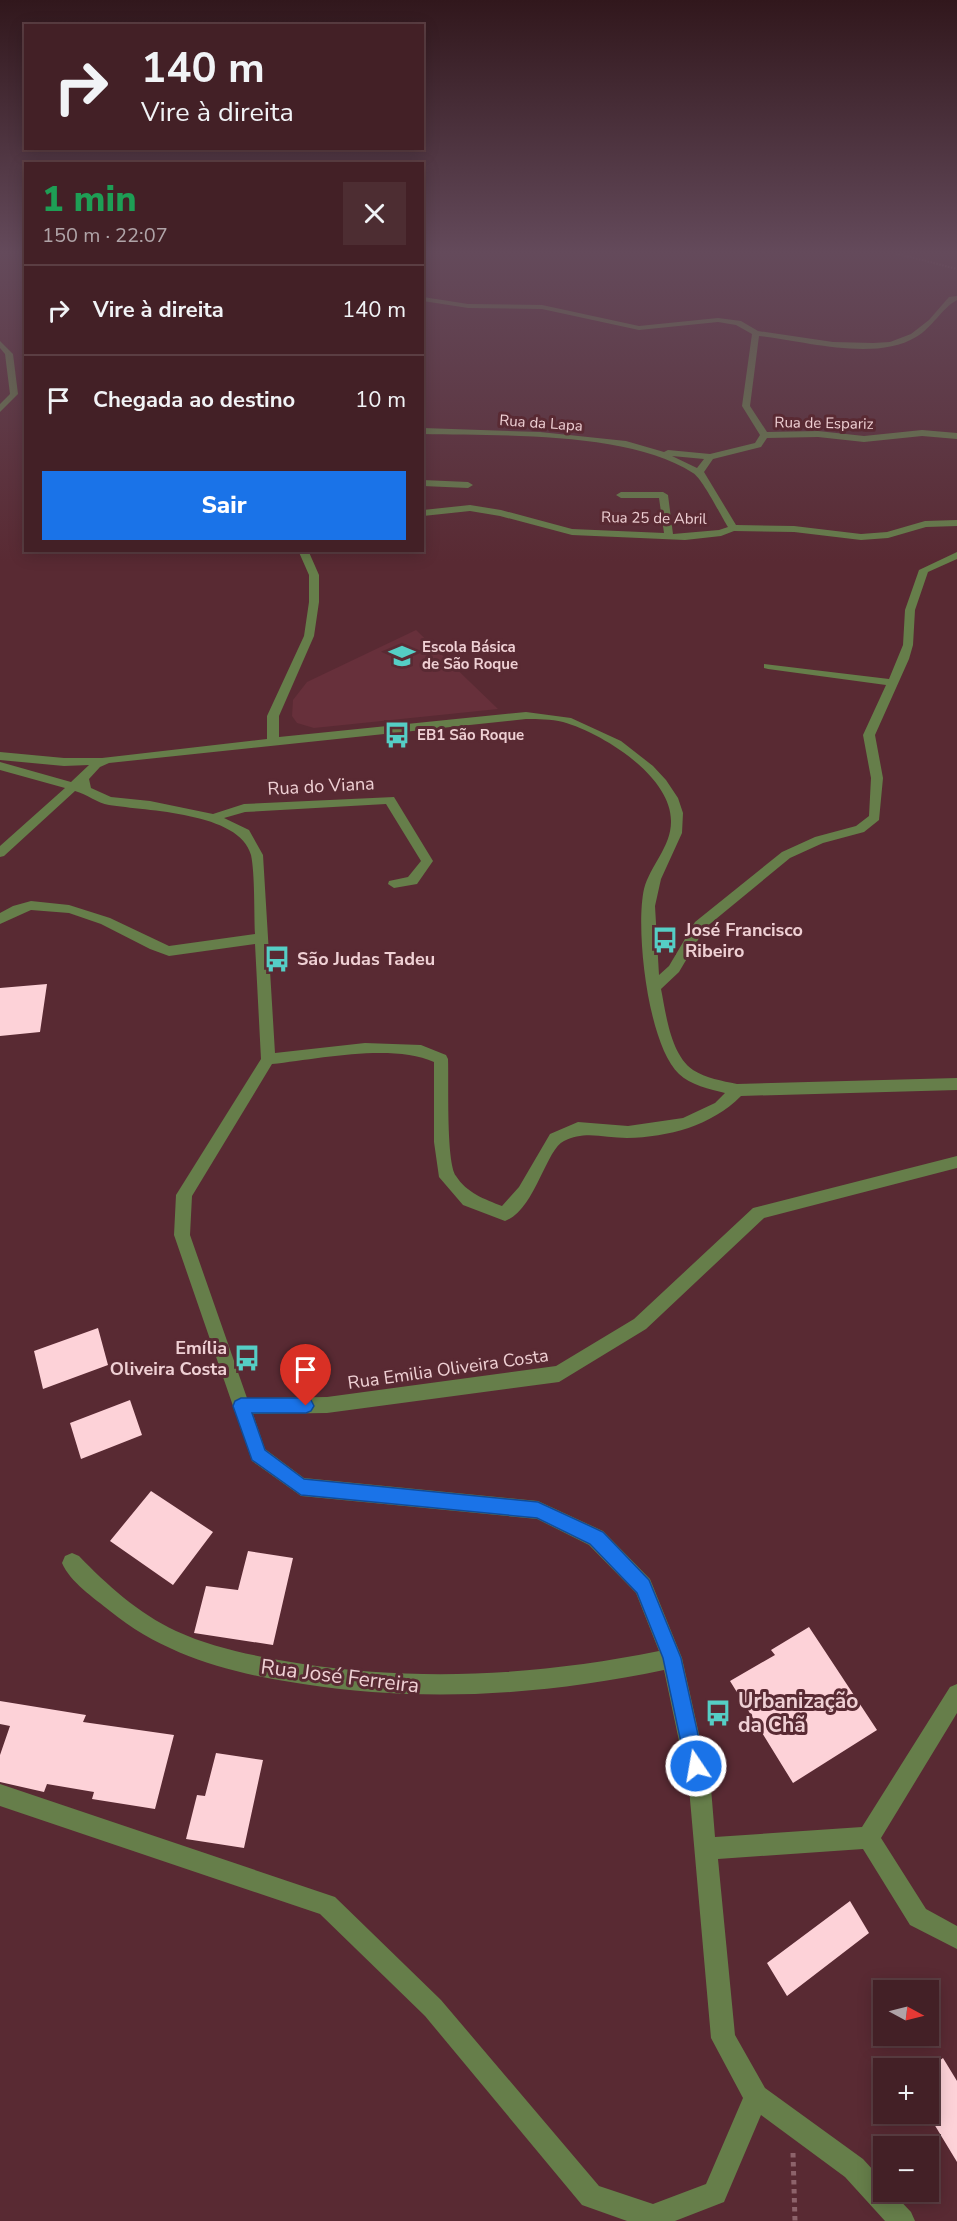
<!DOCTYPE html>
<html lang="pt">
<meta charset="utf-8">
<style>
body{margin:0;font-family:"Nunito Sans",sans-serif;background:#4d2d32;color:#f1f3f6;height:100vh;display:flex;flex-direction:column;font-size:22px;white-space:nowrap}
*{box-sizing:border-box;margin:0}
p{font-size:20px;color:#afa3a7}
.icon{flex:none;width:33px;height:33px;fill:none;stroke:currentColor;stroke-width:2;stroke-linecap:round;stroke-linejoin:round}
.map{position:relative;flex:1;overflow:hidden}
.panel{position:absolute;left:24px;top:162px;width:400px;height:390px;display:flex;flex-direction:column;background:#432026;border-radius:0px;box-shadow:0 3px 15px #0003,0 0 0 2px #5b3e43}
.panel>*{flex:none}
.hud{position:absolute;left:24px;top:24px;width:400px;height:126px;border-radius:0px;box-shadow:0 3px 15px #0003,0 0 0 2px #5b3e43;background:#432026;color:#f1f3f6;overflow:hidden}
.needle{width:39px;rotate:97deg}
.tools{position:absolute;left:873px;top:1980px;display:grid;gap:12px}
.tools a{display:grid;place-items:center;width:66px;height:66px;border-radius:0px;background:#432026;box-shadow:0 3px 15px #0003,0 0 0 2px #5b3e43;font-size:30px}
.pin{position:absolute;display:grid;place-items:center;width:51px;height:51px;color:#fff;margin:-62px -26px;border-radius:50% 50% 50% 0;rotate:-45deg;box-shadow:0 0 6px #0007}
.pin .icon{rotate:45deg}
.me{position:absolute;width:66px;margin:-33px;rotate:348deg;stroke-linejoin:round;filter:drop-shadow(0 0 4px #0008)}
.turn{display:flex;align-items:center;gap:21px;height:126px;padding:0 18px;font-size:27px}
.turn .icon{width:78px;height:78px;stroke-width:2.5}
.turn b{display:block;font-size:42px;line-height:51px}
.round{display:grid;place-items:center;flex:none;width:63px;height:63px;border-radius:0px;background:#4d2d32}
.summary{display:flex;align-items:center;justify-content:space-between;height:102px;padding:0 18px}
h1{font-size:36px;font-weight:800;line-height:45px;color:#1e9e55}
.button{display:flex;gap:12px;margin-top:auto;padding:12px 18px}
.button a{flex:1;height:69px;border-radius:0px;background:#1a73e8;color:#fff;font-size:24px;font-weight:800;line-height:69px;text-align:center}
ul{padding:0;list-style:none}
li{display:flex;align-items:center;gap:18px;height:90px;padding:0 18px;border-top:2px solid #5b3e43}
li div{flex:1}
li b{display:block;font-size:22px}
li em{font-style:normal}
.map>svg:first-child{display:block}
.built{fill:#67303b}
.building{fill:#fdd2d8}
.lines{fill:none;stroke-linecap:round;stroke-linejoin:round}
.path-far1{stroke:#8d636b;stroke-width:2;stroke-dasharray:1.5 1.5;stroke-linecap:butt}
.path{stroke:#8d636b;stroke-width:5;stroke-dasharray:4.5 4.5;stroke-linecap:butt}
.minor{fill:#667e4a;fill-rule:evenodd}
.route{fill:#1a73e8;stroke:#114b97;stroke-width:1.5}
.labels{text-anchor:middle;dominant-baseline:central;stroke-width:6;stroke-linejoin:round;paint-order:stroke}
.far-street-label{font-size:15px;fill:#efd0d4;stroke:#592a33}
.far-poi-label{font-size:15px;font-weight:bold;fill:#efd0d4;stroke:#592a33;text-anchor:start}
.street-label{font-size:18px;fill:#efd0d4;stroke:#592a33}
.poi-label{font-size:18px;font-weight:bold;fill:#efd0d4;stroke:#592a33;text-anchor:start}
.near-street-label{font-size:21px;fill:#efd0d4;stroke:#592a33}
.near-poi-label{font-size:21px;font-weight:bold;fill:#efd0d4;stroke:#592a33;text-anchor:start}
</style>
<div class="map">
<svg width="957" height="2221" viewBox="0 0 957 2221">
<rect width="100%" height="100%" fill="#592a33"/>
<path class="built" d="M416,630L498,709L314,728L297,723L292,716L293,700L307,682Z"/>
<path class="building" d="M47,984L40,1032L0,1036V988Z
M98,1328L108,1365L43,1389L34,1351Z
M130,1400L142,1435L81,1459L70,1423Z
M151,1491L213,1532L173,1585L110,1541Z
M248,1551L293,1558L273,1645L194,1633L206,1586L238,1590Z
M809,1627L877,1730L793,1783L730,1681L775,1655L771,1650Z
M0,1701L86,1715L83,1722L174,1735L155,1809L92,1799L94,1792L47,1784L44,1792L0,1782V1755L10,1726L0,1724Z
M216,1753L263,1760L244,1848L186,1839L197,1795L205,1796Z
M850,1901L869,1933L787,1996L767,1963Z
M943,2058L957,2081V2162L928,2114V2069Z"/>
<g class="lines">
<path class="path-far1" d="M887,251L957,269"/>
<path class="path" d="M793,2153L795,2221"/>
<path class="minor" d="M957,296V300C942,308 932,328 916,337C875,362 804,341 759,336L750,406L767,432L818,431L864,436L922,430L957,433V439L922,436L864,442L818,437L767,438L761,447L713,459L704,472L736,525L794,526L861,534L887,532L925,521L957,520V526L926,527L888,538L861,540L794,532L734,531L721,536L685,540L572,535L500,516L470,511L423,516V510L470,505L501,510L572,529L664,533L659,498H621L616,495L621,492H663L668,495L673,534L719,530L728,527C721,516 702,478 693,473C628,431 500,436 423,434V428L540,432L626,441L664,452L668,450L710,454L755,443L760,435L742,406L752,334L736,325L718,322L639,330L542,309L468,308L423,301V297L468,304L542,305L639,326L718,318L741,321L758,331L833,342L873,343L890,342L911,334L929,320L949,297ZM672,456L704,459L697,468Z
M0,341L13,354L18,394L0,412V404L10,394L5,354L0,348Z
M423,480L468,482L473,485L468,488L423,486Z
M298,550H308L319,575V602L314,636L279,716V737L526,712L571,718L621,741L653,766L666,780L678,798L683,813L682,833L661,879L655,906L659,975L669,966L695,922L782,852L815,837L856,826L869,816L871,778L863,735L886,685L768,669L764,668V664L889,679L903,645L905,610L919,570L957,552V559L928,572L915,610L913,645L909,659L875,735L883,778L879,820L864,832L823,843L790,858L705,928L679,972L661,989C666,1013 670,1054 693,1070C706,1078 722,1081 737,1084L957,1078V1090L741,1096C711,1126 669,1137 627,1138C605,1138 585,1130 564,1141C546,1149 535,1210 505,1221L463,1205L439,1177L434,1142V1062C392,1043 318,1059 272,1064L192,1196L190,1235L247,1398L327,1397L556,1366L634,1319L753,1208L957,1156V1168L764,1218L646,1329L559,1382L327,1413L253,1414L265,1449L304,1478L538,1501L603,1531L650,1579L682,1658L711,1788L715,1837L862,1827L950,1687L957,1684V1713L881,1838L926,1909L957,1926V1949L910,1925L863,1849L718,1859L735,2035L765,2088L863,2159L884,2182V2192H892L911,2212L915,2221H885L845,2177L761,2115L724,2202L675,2221H627L582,2205L425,2016L320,1914L0,1806V1784L335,1897L441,2000L599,2186L653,2204L706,2184L743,2098L711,2038L689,1788L664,1670C544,1695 425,1703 303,1684C234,1674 165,1656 110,1611C94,1598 70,1582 62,1563L65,1556L72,1553L79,1556C107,1585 138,1613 176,1631C215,1649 260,1657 303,1664C423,1682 540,1675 659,1651L636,1593L589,1545L537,1519L301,1496L252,1461L174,1235L176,1195L261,1059L255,944L169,956L150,949L101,924L69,913L31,910L0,924V913L13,906L31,901L69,905L110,918L169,946L255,934C254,914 255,874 251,855C240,812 146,811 109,805C97,803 87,794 75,791L4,856L0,857V846L65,788L0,770V762L71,782L89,765L64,766L0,760V752L64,758H102L267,739V716L304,636L309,602V575ZM526,719C538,719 551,719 563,722C602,733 672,776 671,822C671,847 650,866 644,889C635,930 648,1045 679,1074C690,1085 710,1089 725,1093L715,1103L683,1118L628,1126L578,1122L550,1134L519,1187L502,1206C484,1199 467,1193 456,1176C446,1162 449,1080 448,1059L446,1055L421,1045L365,1043L275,1053L263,855L249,830L224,818L245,812L386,804L421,861L408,877L389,881L388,884L394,888L417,884L433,861L394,797L244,804L213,814L150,801L111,797L91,788L89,779L100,767L109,763Z"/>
</g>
<linearGradient id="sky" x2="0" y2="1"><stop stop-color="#31171c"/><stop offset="0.45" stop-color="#644a5b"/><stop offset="1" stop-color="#644a5b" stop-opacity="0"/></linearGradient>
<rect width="957" height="562" fill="url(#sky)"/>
<path class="route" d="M241,1398H306L311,1400L314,1406L311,1411L306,1413H252L265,1450L304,1479L538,1502L603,1532L649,1580L681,1658L705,1766L703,1773L696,1776L689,1773L686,1766L663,1658L637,1593L590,1544L537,1518L301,1495L252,1460L233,1406L235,1401Z"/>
<defs>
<g id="school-bare" transform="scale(2.07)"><path d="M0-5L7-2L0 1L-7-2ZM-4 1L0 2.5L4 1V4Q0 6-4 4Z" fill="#55cec5" stroke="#592a33" stroke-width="2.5" paint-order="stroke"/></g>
<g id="bus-bare" transform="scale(2.07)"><path d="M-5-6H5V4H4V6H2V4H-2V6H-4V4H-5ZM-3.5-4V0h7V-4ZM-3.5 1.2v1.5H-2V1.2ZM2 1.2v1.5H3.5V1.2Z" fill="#55cec5" stroke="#592a33" stroke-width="2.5" paint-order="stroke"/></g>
</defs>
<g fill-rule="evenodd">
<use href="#school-bare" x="402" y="656"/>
<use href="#bus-bare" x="397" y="735"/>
<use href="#bus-bare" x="665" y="940"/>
<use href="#bus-bare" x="277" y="959"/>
<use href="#bus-bare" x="247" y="1358"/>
<use href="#bus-bare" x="718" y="1713"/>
</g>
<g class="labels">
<g class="far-street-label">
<text transform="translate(541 423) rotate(4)">Rua da Lapa</text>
<text transform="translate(824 423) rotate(1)">Rua de Espariz</text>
<text transform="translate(654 518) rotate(1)">Rua 25 de Abril</text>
</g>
<g class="far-poi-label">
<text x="422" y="647">Escola Básica<tspan x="422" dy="17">de São Roque</tspan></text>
<text x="417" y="735">EB1 São Roque</text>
</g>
<g class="street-label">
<text transform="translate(321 786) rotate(-3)">Rua do Viana</text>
<text transform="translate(448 1369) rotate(-8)">Rua Emilia Oliveira Costa</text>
</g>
<g class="poi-label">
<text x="685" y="930">José Francisco<tspan x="685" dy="21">Ribeiro</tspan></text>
<text x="297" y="959">São Judas Tadeu</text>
<text x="227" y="1348" text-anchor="end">Emília<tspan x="227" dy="21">Oliveira Costa</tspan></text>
</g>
<g class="near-street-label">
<text transform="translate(340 1676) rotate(7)">Rua José Ferreira</text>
</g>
<g class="near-poi-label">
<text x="738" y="1701">Urbanização<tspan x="738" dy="24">da Chã</tspan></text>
</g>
</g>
</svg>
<div class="tools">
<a><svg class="needle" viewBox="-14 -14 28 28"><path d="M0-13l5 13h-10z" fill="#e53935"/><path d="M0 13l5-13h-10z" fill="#afa3a7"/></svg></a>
<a>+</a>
<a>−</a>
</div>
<div class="pin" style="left:306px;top:1406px;background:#d93025"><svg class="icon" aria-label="arrive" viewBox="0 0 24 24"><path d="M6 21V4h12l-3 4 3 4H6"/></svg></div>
<svg class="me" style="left:696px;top:1766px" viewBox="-20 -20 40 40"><circle r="17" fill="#1a73e8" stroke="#fff" stroke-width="3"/><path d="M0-11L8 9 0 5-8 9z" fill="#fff"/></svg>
<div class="hud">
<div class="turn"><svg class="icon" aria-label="right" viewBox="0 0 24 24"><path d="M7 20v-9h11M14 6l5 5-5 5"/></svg><div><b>140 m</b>Vire à direita</div></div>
</div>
<section class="panel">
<div class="summary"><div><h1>1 min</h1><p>150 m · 22:07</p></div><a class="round"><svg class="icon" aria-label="close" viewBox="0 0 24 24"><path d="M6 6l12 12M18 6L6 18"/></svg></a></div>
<ul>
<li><svg class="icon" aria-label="right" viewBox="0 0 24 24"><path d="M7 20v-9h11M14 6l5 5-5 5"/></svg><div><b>Vire à direita</b></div><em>140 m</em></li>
<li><svg class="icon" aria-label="arrive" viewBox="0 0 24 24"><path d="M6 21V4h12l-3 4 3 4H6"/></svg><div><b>Chegada ao destino</b></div><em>10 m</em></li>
</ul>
<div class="button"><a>Sair</a></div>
</section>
</div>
